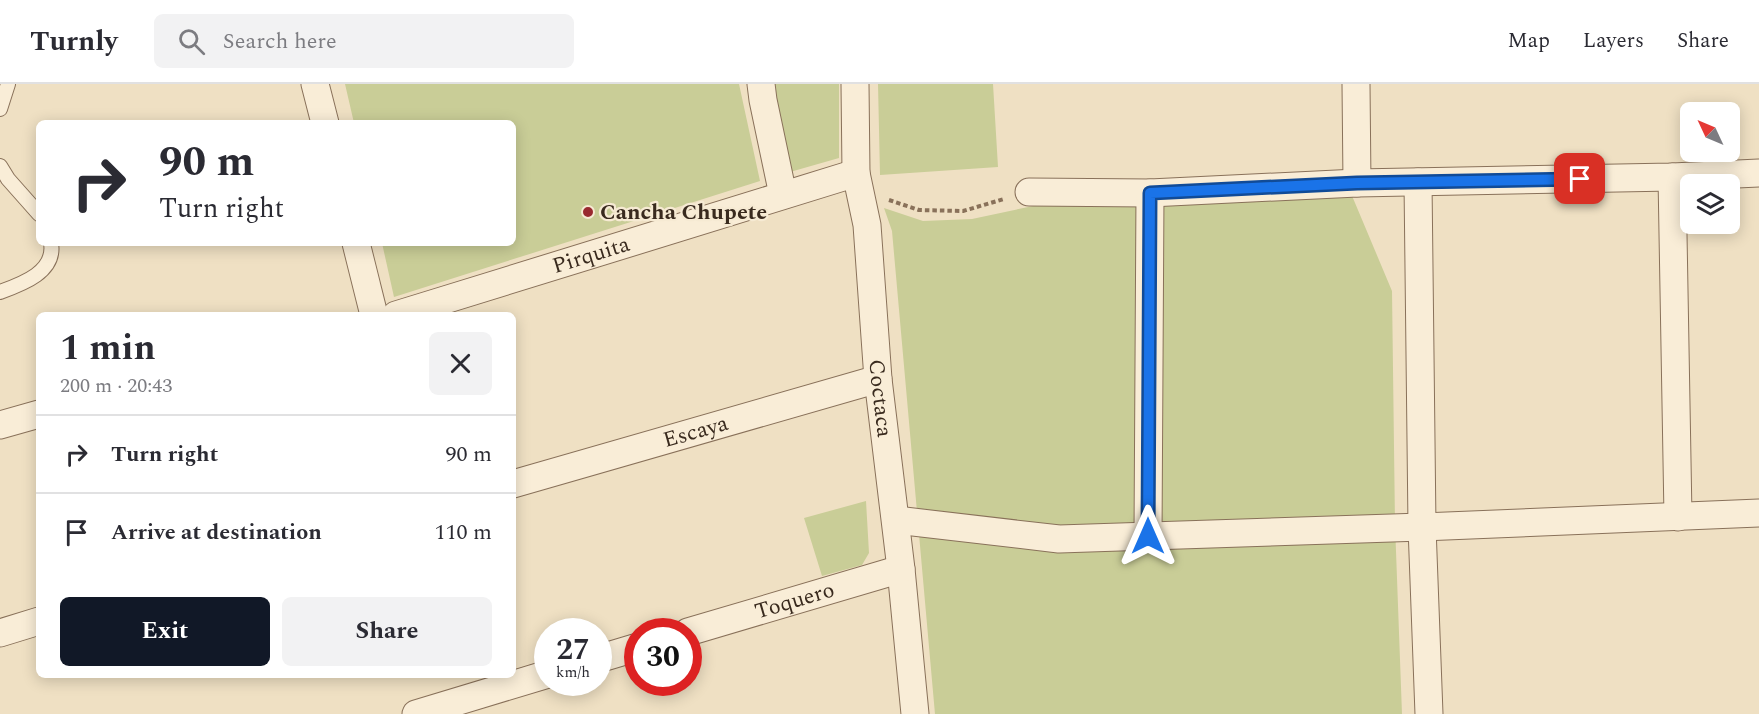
<!DOCTYPE html>
<meta charset="utf-8">
<style>
body{margin:0;font-family:Spectral,serif;background:#f2f2f3;color:#2b2b33;height:100vh;display:flex;flex-direction:column;font-size:22px;white-space:nowrap}
*{box-sizing:border-box;margin:0}
p{font-size:20px;color:#7c7c81}
.icon{flex:none;width:33px;height:33px;fill:none;stroke:currentColor;stroke-width:2;stroke-linecap:round;stroke-linejoin:round}
.map{position:relative;flex:1;overflow:hidden}
.side{position:absolute;left:36px;top:228px;width:480px;height:366px;display:flex;flex-direction:column;background:#fff;border-radius:9px;box-shadow:0 3px 15px #0003}
.side>*{flex:none}
.hud{position:absolute;left:36px;top:36px;width:480px;height:126px;border-radius:9px;box-shadow:0 3px 15px #0003;background:#fff;color:#2b2b33;overflow:hidden}
.needle{width:39px;rotate:314deg}
.controls{position:absolute;left:1680px;top:18px;display:grid;gap:12px}
.controls a{display:grid;place-items:center;width:60px;height:60px;border-radius:9px;background:#fff;box-shadow:0 3px 15px #0003;font-size:30px}
.speed{position:absolute;left:534px;top:534px;display:flex;gap:12px;font-size:30px;font-weight:700;text-align:center}
.speed>*{display:grid;place-content:center;width:78px;height:78px;border-radius:50%;background:#fff;box-shadow:0 3px 15px #0003;line-height:1}
.speed small{font-size:15px;font-weight:400}
.speed .limit{border:9px solid #d22;background:#fff;color:#111}
.pin{position:absolute;display:grid;place-items:center;width:51px;height:51px;color:#fff;margin:-26px;border-radius:12px;box-shadow:0 3px 9px #0006}
.me{position:absolute;width:66px;margin:-33px;rotate:0deg;stroke-linejoin:round;filter:drop-shadow(0 0 4px #0008)}
.turn{display:flex;align-items:center;gap:21px;height:126px;padding:0 24px;font-size:27px}
.turn .icon{width:78px;height:78px;stroke-width:2.5}
.turn b{display:block;font-size:42px;line-height:51px}
.round{display:grid;place-items:center;flex:none;width:63px;height:63px;border-radius:9px;background:#f2f2f3}
.overview{display:flex;align-items:center;justify-content:space-between;height:102px;padding:0 24px}
h1{font-size:36px;font-weight:700;line-height:45px}
.action{display:flex;gap:12px;margin-top:auto;padding:12px 24px}
.action a{flex:1;height:69px;border-radius:9px;background:#111827;color:#fff;font-size:24px;font-weight:700;line-height:69px;text-align:center}
.action a+a{background:#f2f2f3;color:#2b2b33}
ul{padding:0;list-style:none}
li{display:flex;align-items:center;gap:18px;height:78px;padding:0 24px;border-top:2px solid #e1e1e2}
li div{flex:1}
li b{display:block;font-size:22px}
li em{font-style:normal}
header{display:flex;align-items:center;gap:36px;box-sizing:border-box;height:84px;padding:0 30px;background:#fff;border-bottom:2px solid #e1e1e2}
header strong{font-size:28px}
nav{display:flex;gap:33px;margin-inline-start:auto;font-size:21px}
.search{width:420px;height:54px;background:#f2f2f3;display:flex;align-items:center;gap:15px;box-sizing:border-box;padding:0 21px;border-radius:9px;color:#7c7c81;font-size:22px}
.map>svg:first-child{display:block}
.green{fill:#c9cd97}
.lines{fill:none;stroke-linecap:round;stroke-linejoin:round}
.service-casing{stroke:#89715a;stroke-width:16}
.minor-casing{stroke:#89715a;stroke-width:29}
.path{stroke:#89715a;stroke-width:4;stroke-dasharray:4.5 3;stroke-linecap:butt}
.service{stroke:#f9edd7;stroke-width:14}
.minor{stroke:#f9edd7;stroke-width:27}
.route-casing{stroke:#114b97;stroke-width:15}
.route{stroke:#1a73e8;stroke-width:10}
.poi-dot{fill:#99292f;stroke:#f6ead3;stroke-width:2}
.labels{text-anchor:middle;dominant-baseline:central;stroke-width:4.5;stroke-linejoin:round;paint-order:stroke}
.poi-label{font-size:22px;font-weight:bold;fill:#392a1e;stroke:#f6ead3;text-anchor:start}
.street-label{font-size:22px;fill:#392a1e;stroke:#f6ead3}
</style>
<header>
<strong>Turnly</strong>
<div class="search"><svg class="icon" aria-label="search" viewBox="0 0 24 24"><circle cx="10" cy="10" r="6"/><path d="M15 15l6 6"/></svg>Search here</div>
<nav><a>Map</a><a>Layers</a><a>Share</a></nav>
</header>
<div class="map">
<svg width="1759" height="630" viewBox="0 0 1759 630">
<rect width="100%" height="100%" fill="#efe0c3"/>
<path class="green" d="M345,0H739L760,97L394,213L382,159H513V39H354Z
M773,0H839V74L790,88Z
M878,0H993L998,83L880,91Z
M1350,107L1392,207L1395,440L1402,630H935L892,147L884,124L923,137L972,135L1033,122Z
M866,417L869,469L862,481L822,492L804,434Z"/>
<g class="lines">
<g class="service-casing">
<path id="service" d="M0,25L8,0
M0,82L8,95L39,130
M0,208C22,200 56,188 51,159"/>
</g>
<g class="minor-casing">
<g id="minor">
<path d="M315,0L325,39"/>
<path d="M761,0L763,16L783,111"/>
<path id="s1" d="M855,0L856,89L867,141L878,295L901,485L915,630"/>
<path d="M1356,0L1357,99"/>
<path d="M1672,93L1678,433"/>
<path d="M1418,98L1422,443L1429,630"/>
<path d="M1029,108L1150,109L1357,99L1672,93L1759,89"/>
<path d="M356,159L374,231"/>
<path id="s2" d="M396,231L856,89"/>
<path d="M0,341L39,330"/>
<path id="s3" d="M513,400L878,295"/>
<path d="M896,436L1059,455L1422,443L1759,429"/>
<path d="M1148,452L1150,109"/>
<path id="s4" d="M688,548L901,485"/>
<path d="M0,549L39,537"/>
<path d="M598,575L638,563"/>
<path d="M416,630L548,590"/>
</g>
</g>
<path class="path" d="M889,116L919,126L963,127L1004,115"/>
<use href="#service" class="service"/>
<use href="#minor" class="minor"/>
</g>
<g class="lines">
<g class="route-casing">
<path id="route" d="M1148,452L1150,109L1357,99L1580,95"/>
</g>
<use href="#route" class="route"/>
</g>
<circle class="poi-dot" cx="588" cy="128" r="6"/>
<g class="labels">
<g class="poi-label">
<text x="600" y="128">Cancha Chupete</text>
</g>
<g class="street-label">
<text stroke="none"><textPath href="#s2" startOffset="204">Pirquita</textPath></text>
<text stroke="none"><textPath href="#s1" startOffset="316">Coctaca</textPath></text>
<text stroke="none"><textPath href="#s3" startOffset="190">Escaya</textPath></text>
<text stroke="none"><textPath href="#s4" startOffset="111">Toquero</textPath></text>
</g>
</g>
</svg>
<div class="controls">
<a><svg class="needle" viewBox="-14 -14 28 28"><path d="M0-13l5 13h-10z" fill="#e53935"/><path d="M0 13l5-13h-10z" fill="#7c7c81"/></svg></a>
<a><svg class="icon" aria-label="layers" viewBox="0 0 24 24"><path d="M12 4l9 5-9 5-9-5zM3 14l9 5 9-5"/></svg></a>
</div>
<div class="speed"><div>27<small>km/h</small></div><div class="limit">30</div></div>
<div class="pin" style="left:1580px;top:95px;background:#d93025"><svg class="icon" aria-label="arrive" viewBox="0 0 24 24"><path d="M6 21V4h12l-3 4 3 4H6"/></svg></div>
<svg class="me" style="left:1148px;top:452px" viewBox="-20 -20 40 40"><path d="M0-17L14 15 0 8-14 15z" fill="#1a73e8" stroke="#fff" stroke-width="4"/></svg>
<div class="hud">
<div class="turn"><svg class="icon" aria-label="right" viewBox="0 0 24 24"><path d="M7 20v-9h11M14 6l5 5-5 5"/></svg><div><b>90 m</b>Turn right</div></div>
</div>
<section class="side">
<div class="overview"><div><h1>1 min</h1><p>200 m · 20:43</p></div><a class="round"><svg class="icon" aria-label="close" viewBox="0 0 24 24"><path d="M6 6l12 12M18 6L6 18"/></svg></a></div>
<ul>
<li><svg class="icon" aria-label="right" viewBox="0 0 24 24"><path d="M7 20v-9h11M14 6l5 5-5 5"/></svg><div><b>Turn right</b></div><em>90 m</em></li>
<li><svg class="icon" aria-label="arrive" viewBox="0 0 24 24"><path d="M6 21V4h12l-3 4 3 4H6"/></svg><div><b>Arrive at destination</b></div><em>110 m</em></li>
</ul>
<div class="action"><a>Exit</a><a>Share</a></div>
</section>
</div>
